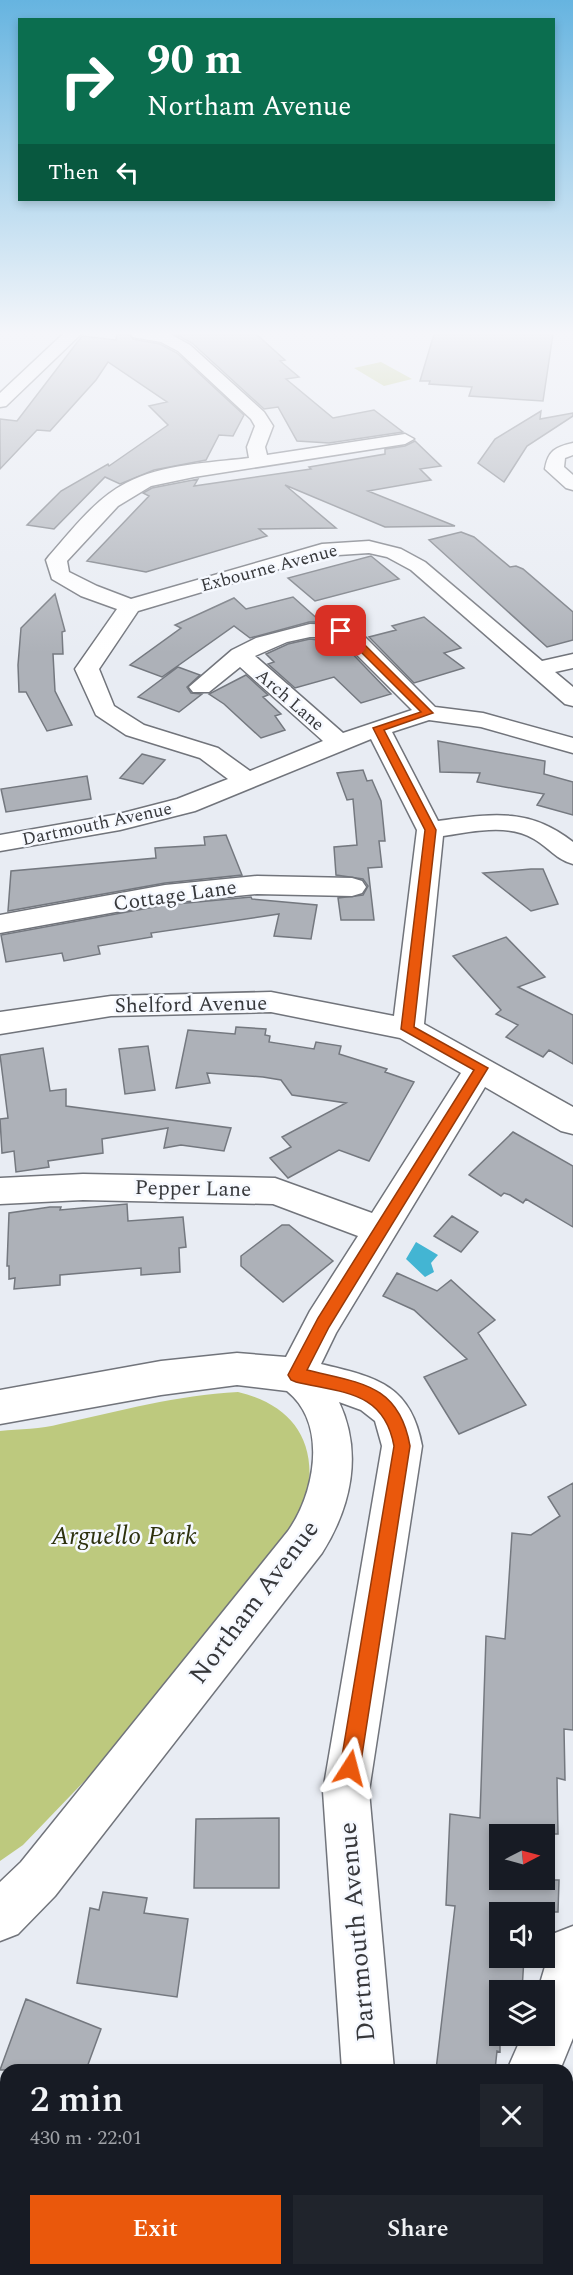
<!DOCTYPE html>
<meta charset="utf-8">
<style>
body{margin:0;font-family:Spectral,serif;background:#20242c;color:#f1f3f6;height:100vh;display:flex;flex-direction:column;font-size:22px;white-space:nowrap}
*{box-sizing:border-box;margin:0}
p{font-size:20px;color:#9ea1a6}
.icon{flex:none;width:33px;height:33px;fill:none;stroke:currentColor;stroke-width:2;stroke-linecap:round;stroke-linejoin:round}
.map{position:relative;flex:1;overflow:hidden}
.drawer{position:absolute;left:0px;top:2064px;width:573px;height:212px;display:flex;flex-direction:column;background:#171b24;border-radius:18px 18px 0 0;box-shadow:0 3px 9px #0003}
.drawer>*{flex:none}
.banner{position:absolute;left:18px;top:18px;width:537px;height:183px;border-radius:0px;box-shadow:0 3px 9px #0003;background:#0b6e4f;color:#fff;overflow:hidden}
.needle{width:39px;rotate:84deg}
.fabs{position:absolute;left:489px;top:1824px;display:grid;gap:12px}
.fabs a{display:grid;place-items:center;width:66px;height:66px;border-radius:0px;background:#171b24;box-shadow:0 3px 9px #0003;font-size:30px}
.pin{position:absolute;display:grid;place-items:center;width:51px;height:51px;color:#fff;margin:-26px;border-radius:12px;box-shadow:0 3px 9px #0006}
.me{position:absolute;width:66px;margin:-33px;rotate:9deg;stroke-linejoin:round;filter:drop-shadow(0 0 4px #0008)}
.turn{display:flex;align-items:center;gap:21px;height:126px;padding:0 30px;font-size:27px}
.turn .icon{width:78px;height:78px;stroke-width:2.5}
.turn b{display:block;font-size:42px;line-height:51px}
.then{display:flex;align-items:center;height:57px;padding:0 30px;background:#0003;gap:12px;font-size:22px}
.round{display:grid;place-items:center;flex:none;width:63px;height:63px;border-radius:0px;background:#20242c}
.summary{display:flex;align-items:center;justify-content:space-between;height:102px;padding:0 30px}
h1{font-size:36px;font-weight:600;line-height:45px}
.primary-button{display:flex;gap:12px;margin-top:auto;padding:12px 30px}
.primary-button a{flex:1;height:69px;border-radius:0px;background:#ea580c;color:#fff;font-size:24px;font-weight:600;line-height:69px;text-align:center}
.primary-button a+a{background:#20242c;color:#f1f3f6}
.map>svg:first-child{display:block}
.green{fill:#bdc97e}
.water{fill:#43b5d3}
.building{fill:#adb1b8;stroke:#74787f;stroke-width:1.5}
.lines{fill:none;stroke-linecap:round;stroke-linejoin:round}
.minor-casing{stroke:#71747b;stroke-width:3}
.minor{fill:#fff;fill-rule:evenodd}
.route{fill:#ea580c;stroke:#983908;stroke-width:1.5}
.labels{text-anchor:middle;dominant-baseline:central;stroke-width:5;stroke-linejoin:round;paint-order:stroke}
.far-street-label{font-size:18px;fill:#37383b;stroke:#f6f9ff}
.street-label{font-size:21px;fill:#37383b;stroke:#f6f9ff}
.near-park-label{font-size:26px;font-style:italic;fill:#2d310d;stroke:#f6f9ff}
.near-street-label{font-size:26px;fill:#37383b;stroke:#f6f9ff}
</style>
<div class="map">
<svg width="573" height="2275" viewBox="0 0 573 2275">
<rect width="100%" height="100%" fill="#e8ecf3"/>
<path class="green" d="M381,362L412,379L384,386L354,368Z
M238,1392C285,1403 314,1433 309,1484C307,1499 295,1517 289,1531L97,1768L23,1845L0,1861V1431C20,1429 41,1429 60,1424C120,1411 177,1395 238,1392Z"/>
<path class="water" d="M416,1242L438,1255L431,1263L434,1272L425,1277L406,1259Z"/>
<path class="building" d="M117,334H129L133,339L160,344L177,353L244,415L233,436L219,435L206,460L154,470L120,484L105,477L54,529L27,525L61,491L108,464L109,466L168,425L149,406L167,402L108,362L96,380L50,431L37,430L0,469V419L17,421L82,336L116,340Z
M175,334H256L285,360L280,361L299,377L286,379L333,418L374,410L403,432L329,443L297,441L278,407L264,409L192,343Z
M434,334H553L543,401L469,396L472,387L429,384L430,381H420Z
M541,411L540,419L573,413V416L527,446L504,482L478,463L495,439Z
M415,441L441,466L420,469L431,480L368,491L455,526L385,527L285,485L336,528L259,529L267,536L146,572L87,561L149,496L143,493L152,488L198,479L194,486L311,469L309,467L385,454V449L405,446Z
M461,532L474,537L510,567L516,566L523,569L573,612V640L547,647L429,540Z
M371,556L399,579L315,601L288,578Z
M55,594L65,631L62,632L63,654H53L55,691L72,725L47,731L26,692H19L18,665L21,628Z
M293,597L321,622H309L250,638L234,626L162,677L130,665L181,628L175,625L234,598L246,609Z
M424,617L461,648L444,653L464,668L414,683L369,637L396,630L392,626Z
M310,639L342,643L391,694L361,703L334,677L295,688L268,664L274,662L266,654L288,644Z
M178,667L200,675L187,687L191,693L202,694L179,712L138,697Z
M246,675L268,695L263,697L281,714L275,716L285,730L261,738L224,704L209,694Z
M438,741L545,761L544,774L573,782V815L537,805L544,794L477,782L480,773L440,772Z
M142,754L165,760L143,784L120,778Z
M363,770L367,781L372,780L381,801L385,841H379L382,867L368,868L374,920H341L338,898L363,895L368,886L363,879L336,875L334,847L357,845L353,799L347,800L337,773Z
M87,776L91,799L6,812L1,789Z
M226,835L242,875L165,883L8,911L11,871L156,858L155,848L205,845L204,837Z
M531,869H543L558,904L531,911L483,873Z
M251,897L252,899L317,905L311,939L274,936L279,914L151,933L152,937L98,946L100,954L64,961L62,953L6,962L1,935L165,905Z
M506,937L545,977L518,987L573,1015V1064L549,1050L543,1057L506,1037L518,1025L496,1014L501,1010L453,956Z
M236,1027L266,1029L265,1035L270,1036L269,1042L314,1049L316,1042L341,1046L339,1054L387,1069L385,1072L414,1082L369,1161L339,1150L288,1178L270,1158L291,1147L282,1137L346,1103L292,1095L281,1080L263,1077L207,1073L210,1083L176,1088L188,1030L235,1034Z
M148,1046L155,1090L125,1094L119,1049Z
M43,1048L50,1091L66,1089V1106L231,1128L224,1151L181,1145L164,1148L168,1128L102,1139L103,1153L48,1161L49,1167L16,1172L14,1151L2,1153L0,1119L8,1118L0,1055Z
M513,1132L573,1166V1227L526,1199L523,1203L510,1195L504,1193L501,1196L469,1175Z
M127,1204L128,1221L183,1217L186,1247L179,1248L180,1272L141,1275V1268L60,1275V1285L14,1289L15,1278L9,1279V1266H7L9,1213L50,1207H61L60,1210Z
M452,1216L478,1232L461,1252L434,1236Z
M282,1225H289L333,1261L283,1302L241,1266V1256Z
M397,1273L437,1291L451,1280L495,1320L478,1333L526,1405L459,1434L424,1377L467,1359L414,1310L383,1296Z
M573,1483V1730L564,1729L565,1780L557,1778L558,1834H500V1880H559L558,1912H500V1958H524L522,1990H500V2052L497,2051L495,2070H436L455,1906L446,1905L450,1814L480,1818L486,1636L505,1639L512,1533L531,1535L560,1516L548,1497Z
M279,1818V1888H194L196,1819Z
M103,1892L147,1898L144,1913L188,1919L177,1997L77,1983L90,1908L99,1910Z
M26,1999L101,2029L86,2070H0Z"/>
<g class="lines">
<g class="minor-casing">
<path id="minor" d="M63,334H81L6,406L0,407V393Z
M131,334H170L190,345L264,412L273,426L265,447L267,455L405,434L414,439L405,444L194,477L151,486L118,506L67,561L69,572L97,586L131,599L322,544L369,541L401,549L425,562L542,661L573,654V668L555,672L573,687V706L565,704L411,570L387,557L369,553L323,556L138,611L99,669L114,706L144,725L218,748L250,771L323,741L240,667L209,692H193L189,687L232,650L256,638L310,624L339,625L359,631L435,707L483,713L573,738V753L481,727L429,720L392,732L438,821C491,814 529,807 573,842V864C557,860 548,847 534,839C507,823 472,832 443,836L424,1024L573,1107V1134L561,1131L485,1087L336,1333L321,1364C375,1377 411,1384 422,1446L369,1791L394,2070H342L323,1791L382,1446L375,1421L361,1410L339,1402C363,1453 351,1507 322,1553L55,1896L18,1934L0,1941V1882L21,1862L288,1531C315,1493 328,1424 287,1391L237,1385L161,1395L0,1424V1390L161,1361L237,1353L286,1357L310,1311L358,1236L273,1204L83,1200L0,1204V1178L83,1174L275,1178L372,1213L461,1073L400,1038L271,1012L111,1016L0,1034V1012L111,996L271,992L394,1016L417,830L371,739L195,811L120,830L0,851V835L119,814L177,799L228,779L200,758L126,735L96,715L75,669L117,609L81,596L52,579L46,560L49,556C72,530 95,499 126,483C162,464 209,463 249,458L247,447L255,426L251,419L178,351L161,342L133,337ZM310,637H326L343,641L412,710L343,733L255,656L287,642Z
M573,443V455L565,458L564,467L573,475V490L566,488L545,469C548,451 555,447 573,443Z
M257,876L352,878L362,881L366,887L362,893L352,896L257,894L165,903L0,933V915L165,885Z
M573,1926V2038L560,2070H507L522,2036H544V1990H538L555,1933Z
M355,2270H412L413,2275H355Z
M415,2270H473L471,2275H413Z"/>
</g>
<use href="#minor" class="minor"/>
</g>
<linearGradient id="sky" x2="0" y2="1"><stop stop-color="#66b4e0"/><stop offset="0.51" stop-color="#f5f6fa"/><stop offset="1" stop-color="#f5f6fa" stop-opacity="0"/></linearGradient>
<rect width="573" height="653" fill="url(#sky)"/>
<path class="route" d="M341,628L354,634L433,713L384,730L436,830L414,1027L488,1068L329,1327L307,1370C360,1383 399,1384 410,1446L360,1768L357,1775L350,1777L343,1775L340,1768L394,1446C384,1391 343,1393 296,1382L291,1380L288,1375L318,1318L474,1070L401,1029L425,830L373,728L421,712L347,638L338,633V629Z"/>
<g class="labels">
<g class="far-street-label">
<text transform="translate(269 568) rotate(-15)">Exbourne Avenue</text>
<text transform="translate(290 700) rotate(41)">Arch Lane</text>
<text transform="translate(97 824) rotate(-12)">Dartmouth Avenue</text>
</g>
<g class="street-label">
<text transform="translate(175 896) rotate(-8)">Cottage Lane</text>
<text transform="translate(191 1005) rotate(-1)">Shelford Avenue</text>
<text transform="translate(193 1189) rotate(1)">Pepper Lane</text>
</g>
<g class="near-park-label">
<text x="124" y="1536">Arguello Park</text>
</g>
<g class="near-street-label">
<text transform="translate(254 1602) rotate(-53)">Northam Avenue</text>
<text transform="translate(357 1932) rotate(-95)">Dartmouth Avenue</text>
</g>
</g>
</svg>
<div class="fabs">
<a><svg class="needle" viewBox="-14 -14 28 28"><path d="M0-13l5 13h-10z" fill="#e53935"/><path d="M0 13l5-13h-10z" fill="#9ea1a6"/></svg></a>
<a><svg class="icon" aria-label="sound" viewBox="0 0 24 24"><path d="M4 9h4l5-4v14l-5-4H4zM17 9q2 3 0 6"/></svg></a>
<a><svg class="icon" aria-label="layers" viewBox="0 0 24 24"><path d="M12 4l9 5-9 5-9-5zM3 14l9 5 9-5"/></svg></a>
</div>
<div class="pin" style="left:341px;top:631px;background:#d93025"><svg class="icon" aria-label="arrive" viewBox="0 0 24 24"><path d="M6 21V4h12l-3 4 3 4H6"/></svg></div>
<svg class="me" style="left:350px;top:1768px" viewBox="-20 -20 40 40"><path d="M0-17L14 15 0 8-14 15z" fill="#ea580c" stroke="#fff" stroke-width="4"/></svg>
<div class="banner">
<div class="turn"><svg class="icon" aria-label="right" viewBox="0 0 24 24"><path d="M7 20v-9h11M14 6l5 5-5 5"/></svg><div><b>90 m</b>Northam Avenue</div></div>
<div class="then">Then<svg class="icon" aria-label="left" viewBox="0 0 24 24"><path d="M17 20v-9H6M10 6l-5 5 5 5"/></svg></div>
</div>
<section class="drawer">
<div class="summary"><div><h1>2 min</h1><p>430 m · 22:01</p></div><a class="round"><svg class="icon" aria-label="close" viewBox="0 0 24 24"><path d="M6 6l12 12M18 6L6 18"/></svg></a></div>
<div class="primary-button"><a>Exit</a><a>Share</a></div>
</section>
</div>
